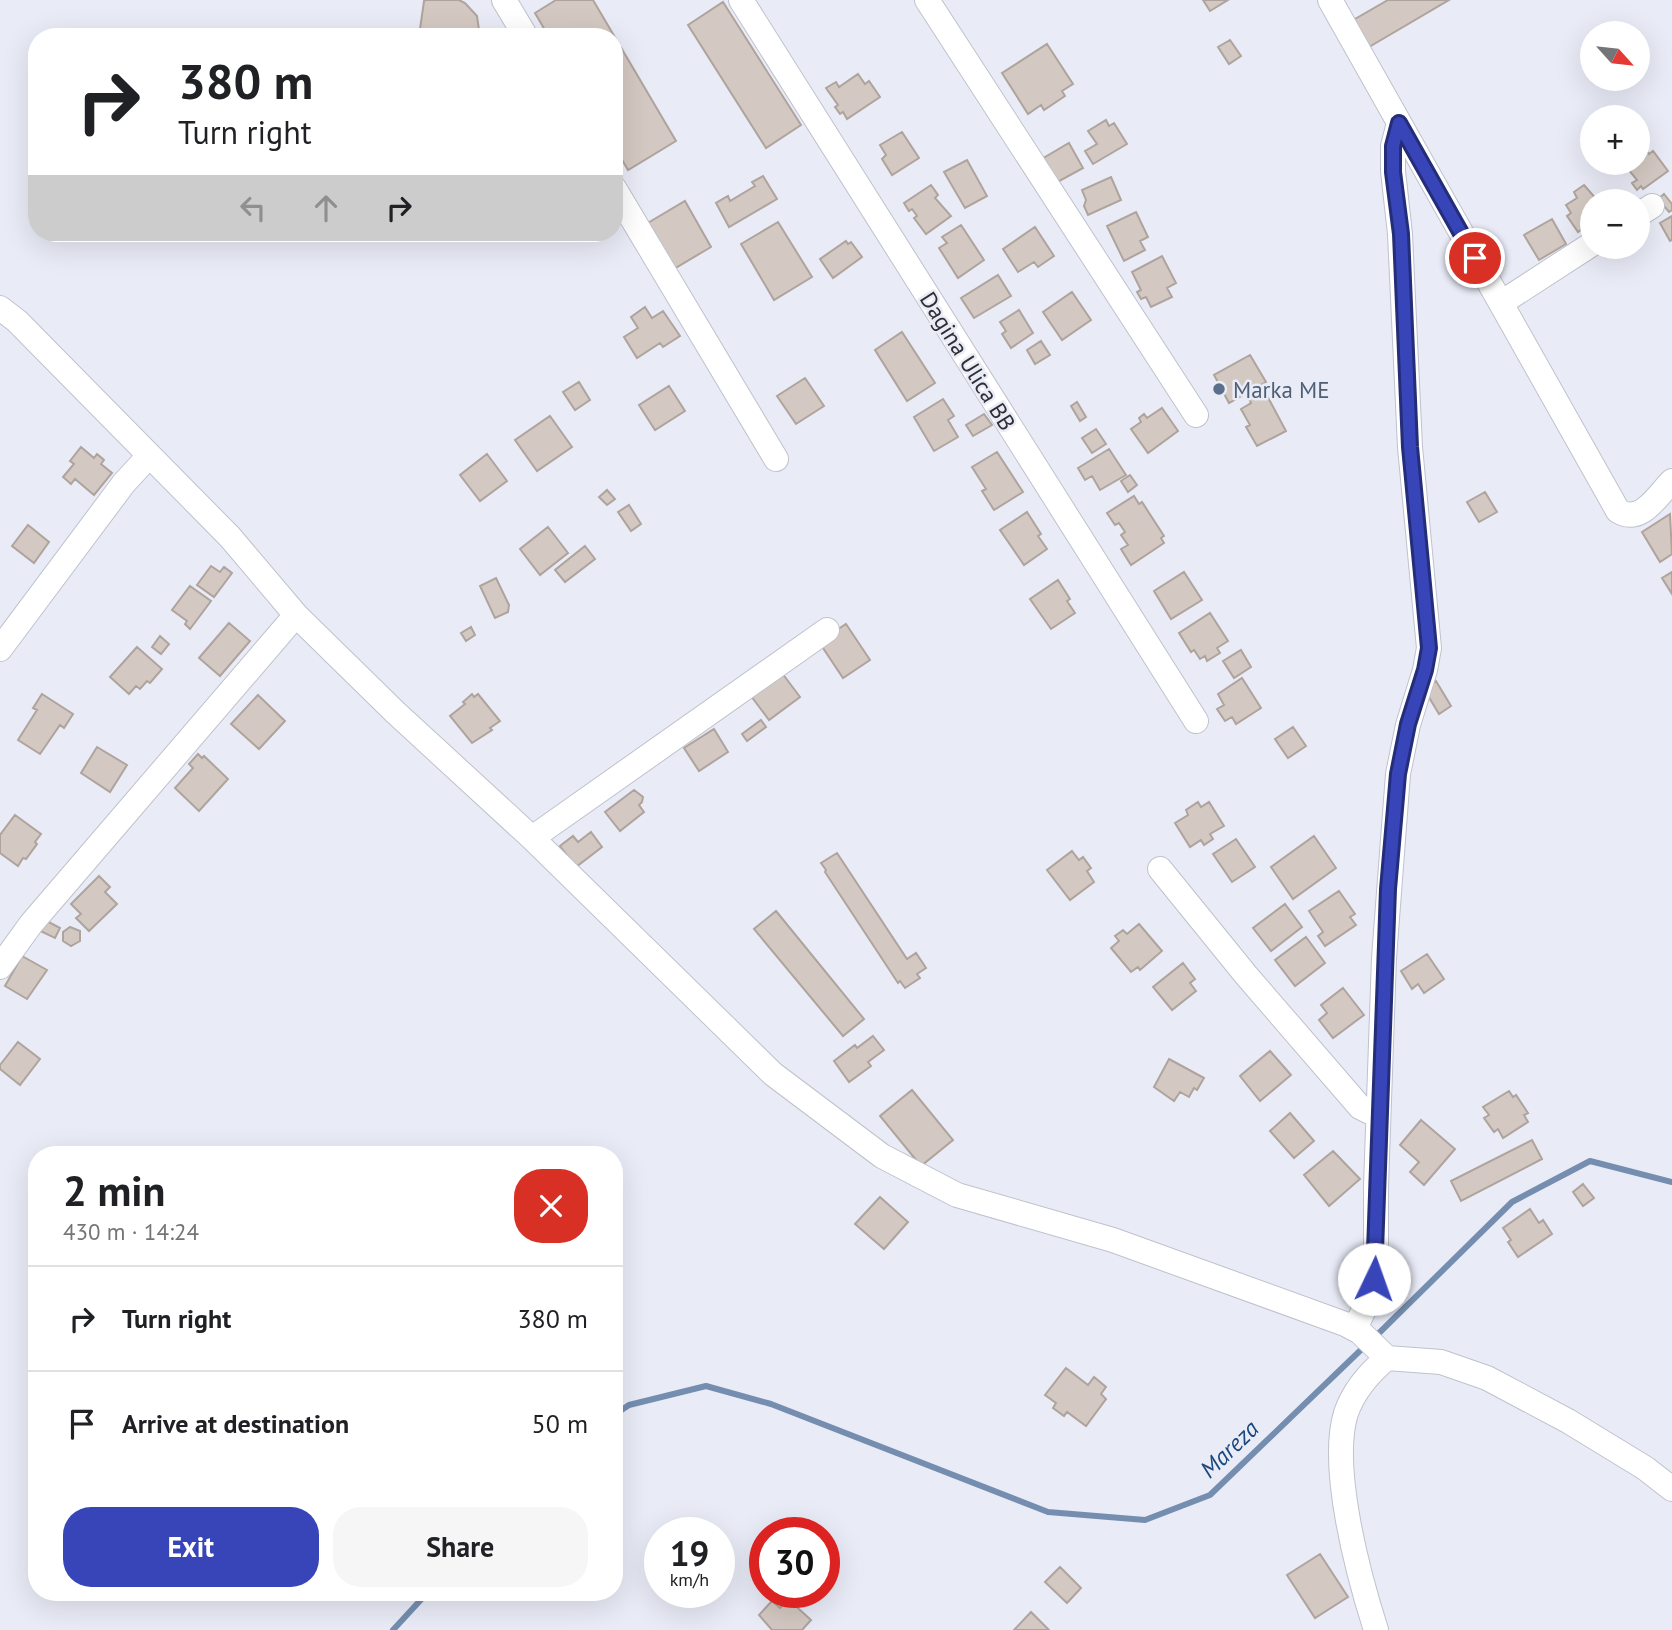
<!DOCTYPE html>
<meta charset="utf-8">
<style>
body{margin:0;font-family:"PT Sans",sans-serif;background:#f6f6f6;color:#202124;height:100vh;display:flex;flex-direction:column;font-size:26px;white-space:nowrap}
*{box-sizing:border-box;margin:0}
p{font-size:23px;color:#757577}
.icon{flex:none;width:38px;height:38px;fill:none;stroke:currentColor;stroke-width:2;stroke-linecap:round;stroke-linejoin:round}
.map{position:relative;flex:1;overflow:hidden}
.side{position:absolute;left:28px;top:1146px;width:595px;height:455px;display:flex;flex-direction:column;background:#fff;border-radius:28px;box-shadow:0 7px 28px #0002}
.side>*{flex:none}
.hud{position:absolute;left:28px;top:28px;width:595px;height:214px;border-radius:28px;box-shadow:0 7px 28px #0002;background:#fff;color:#202124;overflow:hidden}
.needle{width:46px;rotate:117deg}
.buttons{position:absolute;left:1580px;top:21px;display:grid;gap:14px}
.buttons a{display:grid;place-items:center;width:70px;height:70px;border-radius:50%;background:#fff;box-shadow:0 7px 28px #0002;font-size:35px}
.speed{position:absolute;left:644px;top:1517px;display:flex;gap:14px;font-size:35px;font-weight:700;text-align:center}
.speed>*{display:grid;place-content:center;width:91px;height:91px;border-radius:50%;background:#fff;box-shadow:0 7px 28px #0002;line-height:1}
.speed small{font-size:18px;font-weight:400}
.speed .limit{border:10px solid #d22;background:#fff;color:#111}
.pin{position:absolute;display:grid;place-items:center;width:60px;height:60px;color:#fff;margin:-30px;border:4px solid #fff;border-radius:50%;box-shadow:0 2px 7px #0007}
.me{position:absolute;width:77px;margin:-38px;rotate:3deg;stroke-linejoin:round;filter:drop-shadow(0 0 5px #0008)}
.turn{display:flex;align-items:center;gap:24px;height:147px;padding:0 35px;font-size:32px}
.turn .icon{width:91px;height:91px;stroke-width:2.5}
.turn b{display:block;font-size:49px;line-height:60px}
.lanes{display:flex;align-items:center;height:66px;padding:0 35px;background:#0003;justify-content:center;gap:35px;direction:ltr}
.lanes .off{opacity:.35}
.round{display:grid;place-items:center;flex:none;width:74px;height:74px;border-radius:28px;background:#f6f6f6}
.headline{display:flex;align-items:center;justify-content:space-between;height:119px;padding:0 35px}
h1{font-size:42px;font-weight:600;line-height:52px}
.button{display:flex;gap:14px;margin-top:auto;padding:14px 35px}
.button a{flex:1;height:80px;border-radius:28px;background:#3845b8;color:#fff;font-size:28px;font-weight:600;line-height:80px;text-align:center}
.button a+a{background:#f6f6f6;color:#202124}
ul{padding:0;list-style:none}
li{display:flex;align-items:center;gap:21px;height:105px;padding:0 35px;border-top:2px solid #e0e0e0}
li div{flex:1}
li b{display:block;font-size:26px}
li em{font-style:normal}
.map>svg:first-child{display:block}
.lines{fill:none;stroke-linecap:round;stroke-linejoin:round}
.stream{stroke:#758eaf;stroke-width:6}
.building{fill:#d4c9c2;stroke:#aea49d;stroke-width:2}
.minor-casing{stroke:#bec2cc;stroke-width:26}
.minor{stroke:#fff;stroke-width:24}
.route-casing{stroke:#242d78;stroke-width:18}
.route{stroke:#3845b8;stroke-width:12}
.service-dot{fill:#5c6f8a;stroke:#e9ecf7;stroke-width:2.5}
.labels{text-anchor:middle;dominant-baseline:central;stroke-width:5;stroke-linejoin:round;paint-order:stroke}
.street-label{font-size:23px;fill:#2e2f34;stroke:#e9ecf7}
.service-label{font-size:23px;fill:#4e5e75;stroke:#e9ecf7;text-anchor:start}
.water-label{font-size:24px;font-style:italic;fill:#1b477f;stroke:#e9ecf7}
</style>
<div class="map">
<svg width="1672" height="1630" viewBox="0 0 1672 1630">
<rect width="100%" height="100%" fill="#e9ecf7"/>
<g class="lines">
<path class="stream" d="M1375,1337L1512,1202L1590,1161L1672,1182
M614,1415L629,1405L706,1386L771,1404L1048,1512L1145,1520L1210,1495L1367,1344
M393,1630L428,1592"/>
</g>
<path class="building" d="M426,0H459L465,3L477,16L480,37H424L420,29L424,1Z
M556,0H593L676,141L628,170L614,146V37H549L535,13Z
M1203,0H1228L1210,11Z
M1388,0H1449L1364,50L1348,23Z
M723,2L801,125L766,148L688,25Z
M1230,40L1241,56L1229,64L1218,47Z
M1047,44L1073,84L1062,91L1065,96L1044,110L1041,105L1028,114L1002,73Z
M858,74L865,84L869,81L880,97L847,119L843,112L840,114L835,107L838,105L826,88L836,82L839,87Z
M1106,120L1109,126L1114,123L1127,144L1093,164L1085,151L1097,144L1088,131Z
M902,132L919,158L892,175L882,159L886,155L880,145Z
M1069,143L1083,168L1054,184L1040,160Z
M1645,149L1649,154L1653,151L1668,171L1643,189L1641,186L1637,190L1632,183L1637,180L1628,169L1638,163V154Z
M967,160L987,196L965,208L944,172Z
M763,176L777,199L729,227L716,203L728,196L730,201L755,186L752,182Z
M1111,177L1121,200L1088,215L1084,206L1086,200L1082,190Z
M931,185L938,195L935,198L951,216L926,234L914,218L917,216L912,209L909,211L904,203Z
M1584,185L1598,201H1592V222L1578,232L1567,216L1571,213L1566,205L1577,198L1574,192Z
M1664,194L1672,204V210L1669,212L1658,199Z
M685,201L711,247L667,273L641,227Z
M1136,212L1148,237L1140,241L1145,250L1124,261L1107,226Z
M1672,216V240L1670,241L1660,223Z
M1552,219L1566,244L1539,260L1524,235Z
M778,222L812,277L774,300L741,244Z
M961,225L984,260L958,278L939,248L947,243L942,237Z
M1035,227L1054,256L1038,267L1034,262L1018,272L1003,249Z
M846,241L848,244L851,242L862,257L833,278L820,259Z
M1162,256L1176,283L1167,288L1172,297L1151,307L1146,297L1141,299L1137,292L1141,290L1132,272Z
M998,275L1011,296L974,318L961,298Z
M1072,292L1091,320L1062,340L1043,312Z
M645,307L652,318L663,311L680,336L663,347L660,343L637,358L624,337L638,328L631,317Z
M1019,310L1033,333L1011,348L1002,334L1006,331L1000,322Z
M902,332L935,383L907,401L875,350Z
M1041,341L1050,355L1035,364L1027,350Z
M1250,355L1266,382L1229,403L1214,375Z
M805,378L824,406L796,424L777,396Z
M579,382L590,400L575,410L563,392Z
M669,386L685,411L655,430L639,405Z
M1264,390L1286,431L1257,446L1246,427L1250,425L1241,409L1251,403L1249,399Z
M943,399L954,416L948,420L958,437L934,451L914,417Z
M1077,402L1086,417L1080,421L1071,406Z
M1162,408L1178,431L1148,453L1131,429L1141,422L1139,418L1144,414L1147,418Z
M984,414L992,425L973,436L966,425Z
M550,416L572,447L537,471L515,440Z
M1096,429L1106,444L1092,453L1082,438Z
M81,447L94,458L97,454L104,460L101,464L112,473L94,495L75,479L71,484L63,477L74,464L70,461Z
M1109,449L1126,475L1100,490L1092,476L1085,480L1078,468Z
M997,452L1023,492L994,510L982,491L986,489L972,467Z
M487,454L507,481L480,501L460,475Z
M1130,475L1137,485L1128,492L1121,481Z
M607,490L615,499L607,505L599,497Z
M1485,492L1497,512L1479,522L1467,502Z
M1134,496L1139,504L1142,502L1164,536L1161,538L1164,543L1131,565L1121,549L1128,545L1121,535L1125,532L1119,523L1115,525L1107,513Z
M629,505L641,524L631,531L618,512Z
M1027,512L1041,534L1038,536L1047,549L1024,565L1000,530Z
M1670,514L1672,554L1660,562L1642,532Z
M28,525L49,542L34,563L12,546Z
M548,527L568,553L540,575L520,549Z
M585,546L595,559L565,582L555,570Z
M211,566L220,572L224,567L232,573L214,597L197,585Z
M1184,572L1202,600L1171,619L1154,591Z
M1672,572V594L1662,578Z
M496,578L509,605L508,612L495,618L480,586Z
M1058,580L1070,599L1067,601L1075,613L1051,629L1030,599Z
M190,586L211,601L190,629L185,624L187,621L172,610Z
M1210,613L1228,641L1217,648L1220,653L1207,661L1205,656L1200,659L1194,650L1191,652L1179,633Z
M229,623L250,641L220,676L199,658Z
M846,624L870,660L843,678L819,642Z
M471,627L475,635L466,641L461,633Z
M160,636L169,644L161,654L152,647Z
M137,647L162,669L150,683L147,681L140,689L136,686L129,694L110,677Z
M1241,650L1251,667L1234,678L1223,661Z
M782,673L800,697L769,720L751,696Z
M1242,678L1261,708L1236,724L1232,717L1225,721L1217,709L1224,705L1218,694Z
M1436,681L1451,706L1439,714L1424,689Z
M42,694L73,714L64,728L60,725L40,754L18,740L37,710L33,708Z
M472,694L474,697L478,694L500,721L490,728L492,730L472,743L450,716L465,704L463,702Z
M258,695L285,721L259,749L231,724Z
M761,720L766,727L747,741L742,734Z
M1293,727L1306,746L1288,758L1275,739Z
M714,729L728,752L699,771L684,748Z
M97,747L127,765L110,792L81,773Z
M198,754L202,758L204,756L228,779L199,811L175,788L193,768L189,764Z
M634,790L643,797L642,802L639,805L644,812L620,831L605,812Z
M1198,802L1201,807L1209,802L1224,826L1210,834L1213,839L1204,845L1201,840L1190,847L1175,823L1188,815L1186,810Z
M15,815L41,834L35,842L37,844L26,859L23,858L18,866L0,853V835Z
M591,832L602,847L576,867L560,846L573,836L578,842Z
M1314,836L1336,868L1293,899L1271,867Z
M1236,839L1255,867L1232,882L1213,854Z
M1072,851L1079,860L1083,857L1091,868L1087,871L1094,882L1070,900L1047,870Z
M837,853L907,959L916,953L926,968L917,974L920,978L905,988L900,981L898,983L825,872L826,870L821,863Z
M99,876L110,887L105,892L117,904L89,931L76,918L81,914L71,904Z
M1339,891L1355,914L1350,917L1356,925L1325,946L1318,936L1323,932L1309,911Z
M1285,904L1302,927L1271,951L1253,928Z
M776,911L864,1019L843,1036L754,929Z
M39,917L60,928L55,938L34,928Z
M1139,924L1162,951L1140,970L1138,967L1131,972L1111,948L1119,941L1115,936L1123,930L1127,934Z
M70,927L80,931V941L71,946L63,941V932Z
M1306,937L1325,963L1295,986L1275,960Z
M1427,954L1444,979L1424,993L1418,984L1412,989L1401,971Z
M22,956L47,970L27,999L5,986Z
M1183,963L1195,979L1190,983L1196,991L1172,1010L1153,987Z
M1343,988L1364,1015L1333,1038L1319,1020L1327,1013L1321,1005Z
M873,1036L884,1050L868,1062L871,1066L849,1082L834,1061L855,1045L857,1048Z
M18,1042L40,1059L20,1085L0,1069V1065Z
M1270,1051L1291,1075L1260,1101L1240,1076Z
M1169,1059L1204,1078L1197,1090L1194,1088L1189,1097L1180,1092L1174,1101L1154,1087Z
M912,1090L953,1140L921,1166L880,1116Z
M1509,1091L1513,1097L1516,1095L1528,1113L1524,1115L1528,1122L1503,1138L1498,1129L1494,1132L1484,1118L1489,1115L1483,1107Z
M1290,1113L1314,1141L1294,1158L1270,1131Z
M1421,1120L1455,1149L1424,1185L1410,1172L1419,1162L1400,1145Z
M1532,1140L1542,1159L1461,1201L1451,1181Z
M1333,1151L1360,1179L1329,1206L1304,1175Z
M1583,1184L1594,1198L1583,1206L1573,1192Z
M880,1197L908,1222L884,1249L855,1224Z
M1530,1209L1539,1223L1543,1220L1552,1234L1518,1257L1508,1242L1511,1240L1503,1228Z
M1066,1368L1088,1385L1094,1377L1106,1387L1101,1394L1106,1399L1086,1426L1067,1412L1064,1416L1053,1408L1056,1403L1045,1395Z
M1320,1554L1348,1597L1315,1618L1287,1575Z
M1060,1567L1081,1588L1067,1603L1045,1582Z
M788,1599L811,1620L802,1630H772L759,1615L772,1601L780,1608Z
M1031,1612L1049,1630H1014Z"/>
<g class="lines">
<g class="minor-casing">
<path id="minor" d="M504,0L526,37
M741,0L1196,721
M927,0L1196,415
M1330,0L1618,511C1641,525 1657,496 1672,481
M614,188L776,459
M1638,215L1652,206
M1501,303L1592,244
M0,308L17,321L230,537L296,615L395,712L532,838L773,1074L882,1156L957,1195L1113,1240L1345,1324L1360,1332L1387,1358
M0,649L124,483L148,457
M532,838L827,630
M1160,869L1246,975L1360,1107L1378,1116
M0,967L31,924L296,615
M1355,1329L1371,1294L1376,1264V1186L1384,958L1398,774L1408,725L1425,670L1429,648L1410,447L1400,234L1393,171V146L1399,123
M1387,1358L1441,1362L1487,1378L1568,1421L1645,1468L1672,1489
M1376,1630C1359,1577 1329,1467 1346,1413C1354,1390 1369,1373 1387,1358"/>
</g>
<use href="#minor" class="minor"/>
</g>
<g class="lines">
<g class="route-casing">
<path id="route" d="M1374,1279L1388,889L1398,774L1408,724L1425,670L1429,648L1410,447L1401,234L1393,172V146L1399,123L1475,258"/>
</g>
<use href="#route" class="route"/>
</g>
<circle class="service-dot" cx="1219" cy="389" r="7"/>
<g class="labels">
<g class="street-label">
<text transform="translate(968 361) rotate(58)">Dagina Ulica BB</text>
</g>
<g class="service-label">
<text x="1233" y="389">Marka ME</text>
</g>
<g class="water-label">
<text transform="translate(1229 1449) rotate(-44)">Mareza</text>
</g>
</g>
</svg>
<div class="buttons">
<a><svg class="needle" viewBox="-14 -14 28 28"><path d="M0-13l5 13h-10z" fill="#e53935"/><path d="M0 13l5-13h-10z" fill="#757577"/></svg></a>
<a>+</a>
<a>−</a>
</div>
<div class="speed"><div>19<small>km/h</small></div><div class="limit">30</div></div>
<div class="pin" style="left:1475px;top:258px;background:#d93025"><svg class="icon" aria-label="arrive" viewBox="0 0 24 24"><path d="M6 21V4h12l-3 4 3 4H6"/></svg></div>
<svg class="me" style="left:1374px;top:1279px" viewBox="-20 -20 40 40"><circle r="19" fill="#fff"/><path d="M0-13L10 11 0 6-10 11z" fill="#3845b8"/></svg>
<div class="hud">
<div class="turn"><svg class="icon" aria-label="right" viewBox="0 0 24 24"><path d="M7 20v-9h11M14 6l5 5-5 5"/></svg><div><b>380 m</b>Turn right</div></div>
<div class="lanes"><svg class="icon off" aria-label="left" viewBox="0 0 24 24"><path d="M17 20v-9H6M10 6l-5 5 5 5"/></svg><svg class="icon off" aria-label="ahead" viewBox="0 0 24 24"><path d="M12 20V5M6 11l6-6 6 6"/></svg><svg class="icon" aria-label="right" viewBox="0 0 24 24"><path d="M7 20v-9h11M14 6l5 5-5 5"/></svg></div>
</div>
<section class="side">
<div class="headline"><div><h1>2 min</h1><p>430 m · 14:24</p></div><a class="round" style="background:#d93025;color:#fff"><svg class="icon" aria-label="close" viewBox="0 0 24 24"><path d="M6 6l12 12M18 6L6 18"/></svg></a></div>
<ul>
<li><svg class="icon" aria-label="right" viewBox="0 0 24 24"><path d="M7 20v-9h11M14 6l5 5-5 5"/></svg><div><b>Turn right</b></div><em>380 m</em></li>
<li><svg class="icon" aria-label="arrive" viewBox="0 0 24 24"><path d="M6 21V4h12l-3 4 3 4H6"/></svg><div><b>Arrive at destination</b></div><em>50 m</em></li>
</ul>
<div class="button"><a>Exit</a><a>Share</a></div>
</section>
</div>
